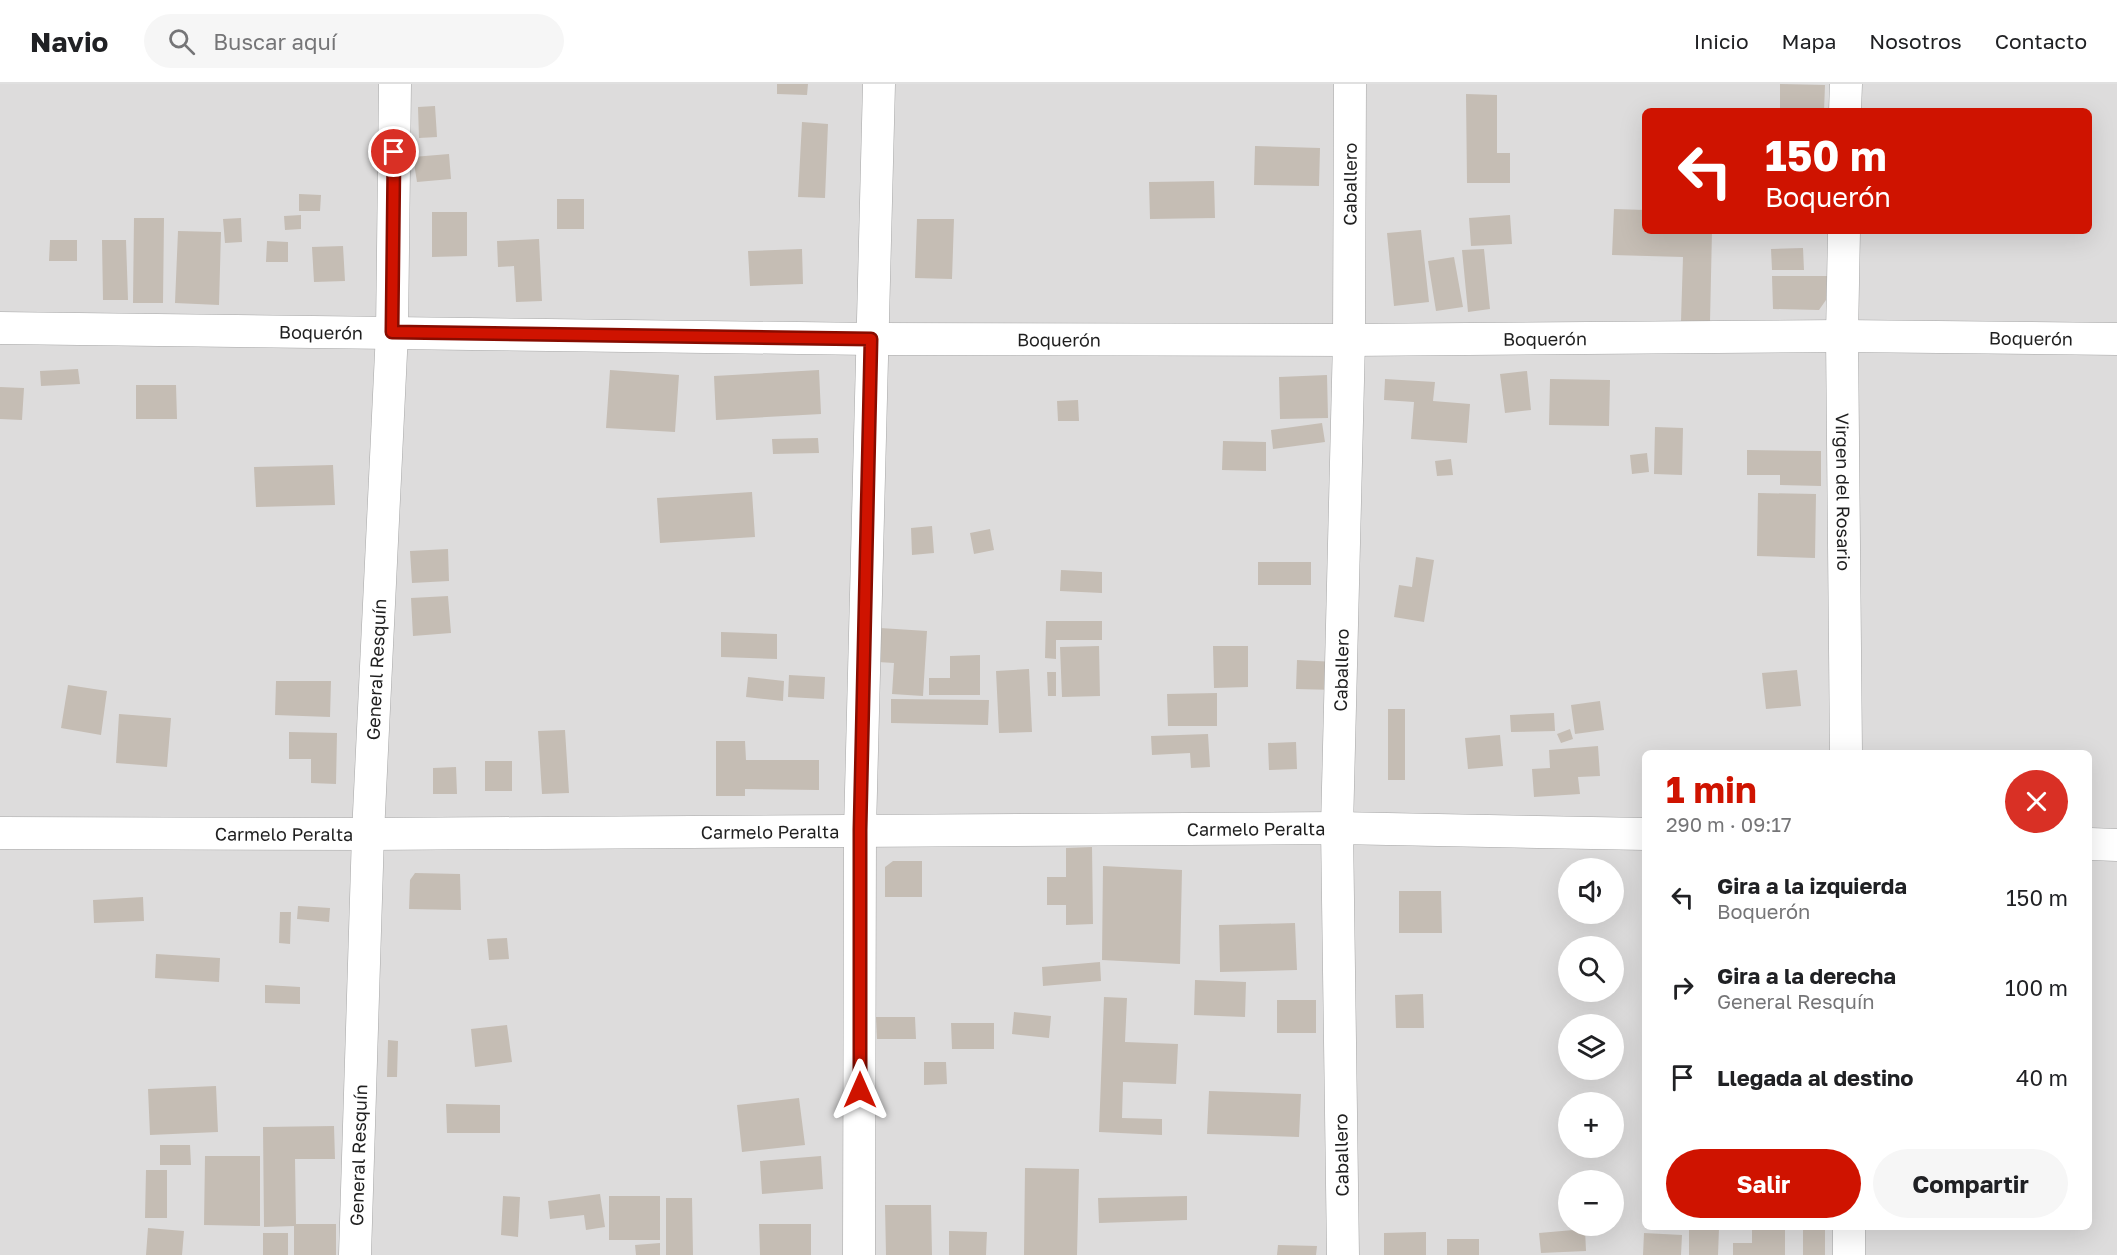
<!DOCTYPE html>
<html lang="es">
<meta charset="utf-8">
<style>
body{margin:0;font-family:"Golos Text",sans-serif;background:#f6f6f6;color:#202124;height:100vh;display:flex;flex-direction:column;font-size:22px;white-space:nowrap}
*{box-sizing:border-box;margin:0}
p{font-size:20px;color:#757577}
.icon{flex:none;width:33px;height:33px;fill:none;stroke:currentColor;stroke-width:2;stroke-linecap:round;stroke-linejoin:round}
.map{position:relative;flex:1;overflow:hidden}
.drawer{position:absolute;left:1642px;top:666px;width:450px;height:480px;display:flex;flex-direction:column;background:#fff;border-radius:9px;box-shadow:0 6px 24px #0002}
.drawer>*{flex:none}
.hud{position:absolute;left:1642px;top:24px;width:450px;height:126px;border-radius:9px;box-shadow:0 6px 24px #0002;background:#cf1300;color:#fff;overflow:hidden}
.buttons{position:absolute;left:1558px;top:774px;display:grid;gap:12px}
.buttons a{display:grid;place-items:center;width:66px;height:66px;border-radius:50%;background:#fff;box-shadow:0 6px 24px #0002;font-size:30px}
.pin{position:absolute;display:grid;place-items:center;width:51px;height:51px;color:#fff;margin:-26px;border:3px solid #fff;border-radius:50%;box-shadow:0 2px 6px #0007}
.me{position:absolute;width:66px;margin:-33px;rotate:0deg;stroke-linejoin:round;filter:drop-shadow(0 0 4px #0008)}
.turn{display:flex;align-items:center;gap:21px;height:126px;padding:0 24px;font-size:27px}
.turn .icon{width:78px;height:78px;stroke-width:2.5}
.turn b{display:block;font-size:42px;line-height:51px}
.round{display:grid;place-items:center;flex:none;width:63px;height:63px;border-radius:32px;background:#f6f6f6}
.summary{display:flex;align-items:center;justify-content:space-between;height:102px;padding:0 24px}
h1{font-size:36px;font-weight:700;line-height:45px;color:#cf1300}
.primary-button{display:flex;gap:12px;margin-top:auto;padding:12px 24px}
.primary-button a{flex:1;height:69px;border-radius:36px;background:#cf1300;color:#fff;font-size:24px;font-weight:700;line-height:69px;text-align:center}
.primary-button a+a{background:#f6f6f6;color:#202124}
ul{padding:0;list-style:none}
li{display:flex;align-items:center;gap:18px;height:90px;padding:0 24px}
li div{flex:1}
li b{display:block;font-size:22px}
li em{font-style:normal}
header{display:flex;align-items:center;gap:36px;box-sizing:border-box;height:84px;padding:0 30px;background:#fff;border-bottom:2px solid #e0e0e0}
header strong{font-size:28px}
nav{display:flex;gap:33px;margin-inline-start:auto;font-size:21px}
.search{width:420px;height:54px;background:#f6f6f6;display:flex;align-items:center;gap:15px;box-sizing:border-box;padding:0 21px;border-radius:33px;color:#757577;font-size:22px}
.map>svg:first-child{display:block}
.residential{fill:#dddcdc;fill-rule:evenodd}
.building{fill:#c5bdb4}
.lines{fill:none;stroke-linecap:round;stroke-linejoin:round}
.minor-casing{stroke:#a6a6a6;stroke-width:33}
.minor{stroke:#fff;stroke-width:32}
.route-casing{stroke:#870c00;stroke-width:15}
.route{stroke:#cf1300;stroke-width:10}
.labels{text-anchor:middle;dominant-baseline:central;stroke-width:4.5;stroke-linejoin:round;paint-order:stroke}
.street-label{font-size:18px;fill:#1f1f1f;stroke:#fff}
</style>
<header>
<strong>Navio</strong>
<div class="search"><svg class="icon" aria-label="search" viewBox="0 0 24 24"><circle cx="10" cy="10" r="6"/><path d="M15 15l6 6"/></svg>Buscar aquí</div>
<nav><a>Inicio</a><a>Mapa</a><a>Nosotros</a><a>Contacto</a></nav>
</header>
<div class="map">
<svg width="2117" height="1171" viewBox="0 0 2117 1171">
<rect width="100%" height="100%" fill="#f0eee5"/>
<path class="residential" d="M0,0H2117V1171H0ZM1646,27H2090V147H1646ZM1646,669H2090V1143H1646ZM1569,784H1614V830H1569ZM1569,862H1614V908H1569ZM1569,940H1614V986H1569ZM1569,1018H1614V1064H1569ZM1569,1096H1614V1142H1569Z"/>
<path class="building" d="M777,0H808L807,11L777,10Z
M1780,0L1825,1L1824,27H1780Z
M1466,10L1497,11V69H1510V99H1467Z
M435,22L437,53L419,54L418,23Z
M802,38L828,40L825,114L798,113Z
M1255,62L1320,64L1319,102L1254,101Z
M449,70L451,95L417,98L413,73Z
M1214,97L1215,134L1150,135L1149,98Z
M299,110L321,111L320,127H299Z
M557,115H584V145H557Z
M1614,125L1646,126V147H1712L1710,238L1681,237L1683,173L1612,171Z
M432,128H467V172L432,173Z
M301,131V145L285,146L284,132Z
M1510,131L1512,160L1471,162L1469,134Z
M134,134H164L163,219H133Z
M241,134L242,158L225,159L223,135Z
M917,135H954L952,195L915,194Z
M1421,146L1429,218L1394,222L1387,149Z
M178,147L221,148L219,221L175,219Z
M539,155L542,217L516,218L514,182L498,183L497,157Z
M50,156H77V177H49Z
M102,156H126L128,216H103Z
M267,157L288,158V178H266Z
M343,162L345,197L314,198L312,163Z
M1803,164L1804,186H1772L1771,165Z
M802,165L803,200L750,202L748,167Z
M1484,165L1490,225L1468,228L1462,166Z
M1454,173L1463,223L1436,227L1428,177Z
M1772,192H1827L1826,216L1819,226L1773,225Z
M78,285L80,300L41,302L40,287Z
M610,286L679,291L675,348L606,344Z
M819,286L821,330L716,336L714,292Z
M1527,287L1531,326L1505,329L1500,290Z
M1327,291L1328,334L1280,335L1279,293Z
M1385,295L1435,298L1433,317L1470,320L1467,359L1411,355L1414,318L1384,316Z
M1550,295L1610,296L1609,342L1549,341Z
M136,301H176L177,335H136Z
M0,303L24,304L22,336L0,335Z
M1078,316L1079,337H1058L1057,317Z
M1322,339L1325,358L1273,365L1271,346Z
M1655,343L1683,344L1682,391L1654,390Z
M818,354L819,369L773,370L772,355Z
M1223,357L1266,358V387L1222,386Z
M1747,366L1821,367V402L1780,401V391H1747Z
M1647,369L1649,388L1632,390L1630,371Z
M1451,375L1453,391L1437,392L1435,377Z
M333,381L335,421L256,423L254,383Z
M752,408L755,453L660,459L657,414Z
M1758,409L1816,410L1815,474L1757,472Z
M932,442L934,469L912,471L911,444Z
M990,445L994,466L974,470L970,449Z
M448,465L449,497L412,499L410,467Z
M1416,473L1434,476L1424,538L1394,533L1399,501L1412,503Z
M1258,478H1311V501H1258Z
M1061,486L1102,488V509L1060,507Z
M448,512L451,549L413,552L411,514Z
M1046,537H1102V556H1056V575L1045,574Z
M880,544L927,547L923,612L892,610L894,579L878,578Z
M721,548L777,550V575L721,573Z
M1099,562L1100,612L1062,613L1060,563Z
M1213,562H1248V603L1214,604Z
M980,571V611H929V594H950V572Z
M1297,576L1336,578V606L1296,605Z
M1029,585L1032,648L999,649L996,587Z
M1797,586L1801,622L1766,625L1762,589Z
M1047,588H1056V612H1048Z
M789,591L825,593L824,615L788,613Z
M748,593L784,597L783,617L746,613Z
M276,597H331L330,633L275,631Z
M68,601L107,607L101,651L61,644Z
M1217,609V642H1168L1167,610Z
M891,615L989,616L988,641L891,639Z
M1600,617L1604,646L1575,650L1571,621Z
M1388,625H1405V696H1388Z
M1554,629L1555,647L1511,648L1510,631Z
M119,630L171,634L167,683L116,679Z
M1570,645L1573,655L1561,659L1557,650Z
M565,646L569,709L542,710L538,647Z
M289,648L337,649L336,700L311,699V675H289Z
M1208,650L1210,683L1191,684L1190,669L1152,671L1151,652Z
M1500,651L1503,682L1468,685L1465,654Z
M716,657H745L746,676H819V706L745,705V712H716Z
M1296,658L1297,685L1269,686L1268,659Z
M1598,662L1600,692L1578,693L1580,710L1534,713L1532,685L1550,684L1549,666Z
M485,677H512V707H485Z
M456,683L457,710H433V684Z
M1092,763L1093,840L1066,841V821H1047V793H1066V764Z
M893,777H922V813H885V783Z
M1103,782L1182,786L1180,880L1102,876Z
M415,789L460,790L461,826L409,825L410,796Z
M1399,807H1441L1442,849H1399Z
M143,813L144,837L94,839L93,816Z
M298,822L330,824L329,838L297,835Z
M280,828H291L290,860L279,859Z
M1295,839L1297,886L1220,888L1219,841Z
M507,854L509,875L489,876L487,855Z
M156,870L220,874L219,898L155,894Z
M1100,878L1101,897L1043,902L1042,883Z
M1195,896L1246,898L1245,933L1194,931Z
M265,901L300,903V920L265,919Z
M1423,910L1424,944H1396L1395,911Z
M1104,913L1127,914L1125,958L1178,960L1176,1000L1123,998L1122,1034L1162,1035V1051L1099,1048Z
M1277,916H1316V949H1277Z
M1014,928L1051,932L1049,954L1012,950Z
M876,933H915L916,955H877Z
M951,939H994V965H952Z
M507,941L512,978L475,983L471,945Z
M388,956L398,957L397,993H387Z
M924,978H946L947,1000L924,1001Z
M216,1002L218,1048L150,1051L148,1005Z
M1209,1007L1301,1010L1299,1053L1207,1050Z
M799,1014L805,1061L742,1068L737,1021Z
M446,1020L500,1021V1049H447Z
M334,1042L335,1075H295L296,1140H336V1171H294V1142L264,1143L263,1043Z
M160,1061H190L191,1081H160Z
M205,1072H260V1142L204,1141Z
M821,1072L823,1105L762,1110L760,1077Z
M1025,1084L1079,1085L1077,1171H1024Z
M146,1086H167V1134H145Z
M600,1110L605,1143L586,1146L584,1131L550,1135L548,1117Z
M503,1112L520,1113L518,1153L501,1151Z
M609,1112H660V1156H609Z
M1187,1112V1136L1099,1139L1098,1114Z
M666,1114H692L693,1171H666Z
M885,1121H931L932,1171H886Z
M759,1140H811V1171H760Z
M1689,1143L1719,1144L1718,1171H1689Z
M1752,1143H1785V1171H1733V1159H1752Z
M1803,1143H1825V1171H1803Z
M148,1144L184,1147L182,1171H146Z
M1585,1145L1586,1167L1541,1169L1539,1149Z
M949,1147L987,1148L986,1171H949Z
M1426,1148V1171H1384V1149Z
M263,1149H288V1171H263Z
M1644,1149L1682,1151L1681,1171H1643Z
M1447,1155H1479V1171H1447Z
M660,1159V1171H636L635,1161Z
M1278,1161L1317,1162L1316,1171H1277Z"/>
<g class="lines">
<g class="minor-casing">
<g id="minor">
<path d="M1845,27L1846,0"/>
<path id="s1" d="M1844,147L1842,252L1846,669"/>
<path id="s2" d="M0,244L871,255L1349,256L1842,252L2117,255"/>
<path id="s3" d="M0,749L368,750L1337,744L1646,750"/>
<path d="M2090,760L2117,761"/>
<path d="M1849,1143V1171"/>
<path id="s4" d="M355,1171L368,750L392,248L395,0"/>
<path d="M859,1171L860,746L879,0"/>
<path id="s5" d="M1343,1171L1337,744L1349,256L1350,0"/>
</g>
</g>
<use href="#minor" class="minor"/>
</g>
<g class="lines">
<g class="route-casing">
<path id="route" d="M394,68L392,248L871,255L860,746V1006"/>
</g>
<use href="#route" class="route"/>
</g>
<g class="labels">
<g class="street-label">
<text stroke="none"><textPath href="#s5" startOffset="1071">Caballero</textPath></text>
<text stroke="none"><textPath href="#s2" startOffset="321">Boquerón</textPath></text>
<text stroke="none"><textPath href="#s2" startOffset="1545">Boquerón</textPath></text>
<text stroke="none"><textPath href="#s2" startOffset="2031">Boquerón</textPath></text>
<text stroke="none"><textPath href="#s2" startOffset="1059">Boquerón</textPath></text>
<text stroke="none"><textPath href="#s1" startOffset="261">Virgen del Rosario</textPath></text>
<text stroke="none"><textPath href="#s4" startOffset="586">General Resquín</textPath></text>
<text stroke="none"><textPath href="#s5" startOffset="585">Caballero</textPath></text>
<text stroke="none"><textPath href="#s3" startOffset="1256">Carmelo Peralta</textPath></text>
<text stroke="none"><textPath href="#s3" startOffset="770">Carmelo Peralta</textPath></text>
<text stroke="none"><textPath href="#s3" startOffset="284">Carmelo Peralta</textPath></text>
<text stroke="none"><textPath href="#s4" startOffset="100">General Resquín</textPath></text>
<text transform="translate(1341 1071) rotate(-91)">Caballero</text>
</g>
</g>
</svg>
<div class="buttons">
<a><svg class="icon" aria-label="sound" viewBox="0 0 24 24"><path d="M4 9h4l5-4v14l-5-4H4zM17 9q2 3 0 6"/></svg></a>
<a><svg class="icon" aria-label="search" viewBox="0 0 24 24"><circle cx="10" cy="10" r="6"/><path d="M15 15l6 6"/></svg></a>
<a><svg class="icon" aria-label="layers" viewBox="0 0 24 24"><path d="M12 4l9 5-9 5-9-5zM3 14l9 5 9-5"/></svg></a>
<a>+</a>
<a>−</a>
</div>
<div class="pin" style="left:394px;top:68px;background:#d93025"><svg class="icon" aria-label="arrive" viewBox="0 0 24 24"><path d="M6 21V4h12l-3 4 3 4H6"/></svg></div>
<svg class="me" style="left:860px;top:1006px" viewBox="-20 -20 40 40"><path d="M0-17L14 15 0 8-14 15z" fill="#cf1300" stroke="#fff" stroke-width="4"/></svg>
<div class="hud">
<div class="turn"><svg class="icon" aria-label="left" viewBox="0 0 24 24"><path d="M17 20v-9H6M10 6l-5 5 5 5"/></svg><div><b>150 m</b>Boquerón</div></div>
</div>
<section class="drawer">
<div class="summary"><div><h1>1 min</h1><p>290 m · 09:17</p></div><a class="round" style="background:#d93025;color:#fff"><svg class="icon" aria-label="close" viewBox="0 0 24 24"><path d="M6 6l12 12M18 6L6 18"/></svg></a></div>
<ul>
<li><svg class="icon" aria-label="left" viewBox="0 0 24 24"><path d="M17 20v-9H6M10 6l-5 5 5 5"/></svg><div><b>Gira a la izquierda</b><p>Boquerón</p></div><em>150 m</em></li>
<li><svg class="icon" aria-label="right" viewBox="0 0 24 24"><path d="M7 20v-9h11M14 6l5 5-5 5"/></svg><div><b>Gira a la derecha</b><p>General Resquín</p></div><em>100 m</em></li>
<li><svg class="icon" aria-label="arrive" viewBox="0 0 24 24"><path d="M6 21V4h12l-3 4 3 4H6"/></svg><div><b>Llegada al destino</b></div><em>40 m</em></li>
</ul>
<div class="primary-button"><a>Salir</a><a>Compartir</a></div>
</section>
</div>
